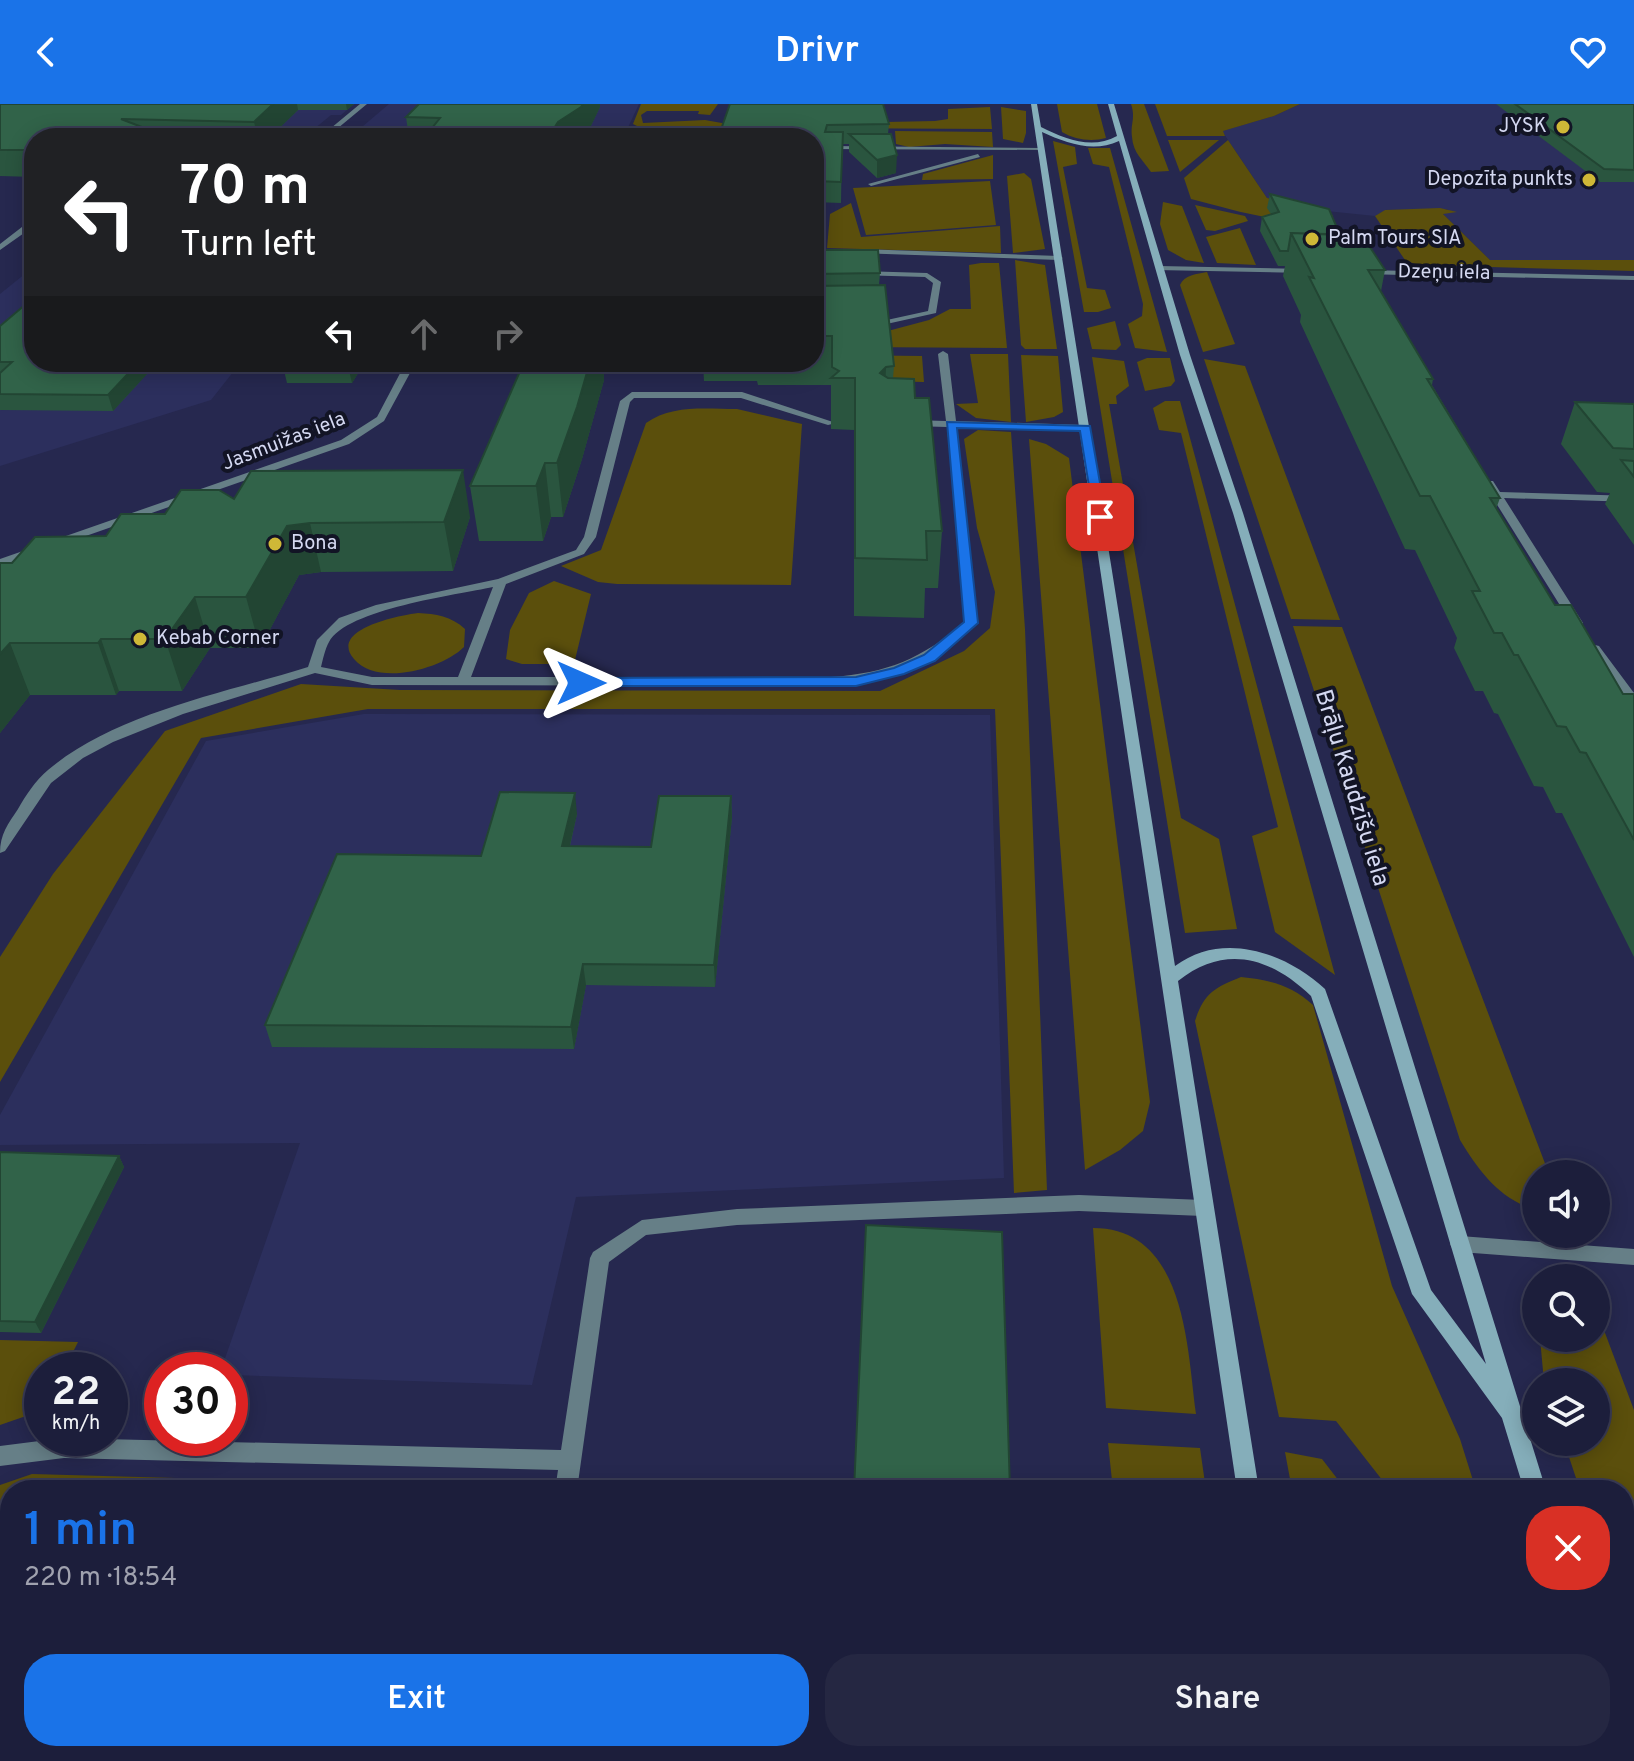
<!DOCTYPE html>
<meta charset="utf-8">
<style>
body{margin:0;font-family:Overpass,sans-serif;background:#252742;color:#f1f3f6;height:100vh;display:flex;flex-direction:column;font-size:30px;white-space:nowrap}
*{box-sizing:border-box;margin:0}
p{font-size:26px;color:#a0a2af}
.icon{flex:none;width:44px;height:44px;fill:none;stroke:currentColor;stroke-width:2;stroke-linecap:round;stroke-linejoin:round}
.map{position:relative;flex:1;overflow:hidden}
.drawer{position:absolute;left:0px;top:1376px;width:1634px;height:282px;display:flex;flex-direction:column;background:#1c1e3b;border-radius:32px 32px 0 0;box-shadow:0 4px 20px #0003,0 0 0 2px #3a3c55}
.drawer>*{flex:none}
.top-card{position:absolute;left:24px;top:24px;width:800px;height:244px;border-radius:32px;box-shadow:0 4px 20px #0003,0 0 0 2px #3a3c55;background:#202124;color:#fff;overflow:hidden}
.controls{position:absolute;left:1522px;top:1056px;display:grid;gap:16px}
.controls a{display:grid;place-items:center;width:88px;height:88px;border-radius:50%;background:#1c1e3b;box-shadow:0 4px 20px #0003,0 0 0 2px #3a3c55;font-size:40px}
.speed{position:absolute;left:24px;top:1248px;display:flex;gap:16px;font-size:40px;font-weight:700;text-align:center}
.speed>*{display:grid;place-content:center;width:104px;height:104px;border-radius:50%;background:#1c1e3b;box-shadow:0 4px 20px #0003,0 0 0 2px #3a3c55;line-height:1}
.speed small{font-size:20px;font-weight:400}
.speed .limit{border:12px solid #d22;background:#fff;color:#111}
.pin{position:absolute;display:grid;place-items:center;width:68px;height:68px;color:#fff;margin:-34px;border-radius:16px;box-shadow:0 4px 12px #0006}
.me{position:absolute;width:88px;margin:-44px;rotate:90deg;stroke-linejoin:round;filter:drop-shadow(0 0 6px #0008)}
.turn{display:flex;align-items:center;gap:28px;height:168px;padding:0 24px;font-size:36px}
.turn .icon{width:104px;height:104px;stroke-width:2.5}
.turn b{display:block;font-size:56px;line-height:68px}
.lanes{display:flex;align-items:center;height:76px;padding:0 24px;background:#0003;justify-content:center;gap:40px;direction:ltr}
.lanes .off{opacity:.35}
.round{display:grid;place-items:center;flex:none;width:84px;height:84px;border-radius:32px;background:#252742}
.head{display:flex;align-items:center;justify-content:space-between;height:136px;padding:0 24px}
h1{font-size:48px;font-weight:600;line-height:60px;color:#1a73e8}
.cta{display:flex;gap:16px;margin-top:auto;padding:16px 24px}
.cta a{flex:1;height:92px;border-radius:32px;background:#1a73e8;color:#fff;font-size:32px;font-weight:600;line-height:92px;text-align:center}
.cta a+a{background:#252742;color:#f1f3f6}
header{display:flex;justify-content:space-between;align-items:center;height:104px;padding:0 24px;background:#1a73e8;color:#fff;font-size:36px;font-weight:600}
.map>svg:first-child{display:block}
.built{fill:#2c2f5d}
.green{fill:#5b4f0c}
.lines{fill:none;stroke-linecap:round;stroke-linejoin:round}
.street{fill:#667f87;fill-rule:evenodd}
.secondary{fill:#85aeba;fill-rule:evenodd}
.wall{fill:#2a553f}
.shaded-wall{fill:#224533}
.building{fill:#316349;stroke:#224533;stroke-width:2}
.route{fill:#1a73e8;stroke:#114b97;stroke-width:2}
.poi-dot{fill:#cfb837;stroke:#121425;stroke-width:3}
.labels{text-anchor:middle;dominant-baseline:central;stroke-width:8;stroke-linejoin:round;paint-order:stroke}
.far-poi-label{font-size:20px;fill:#d4d8f1;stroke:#121425;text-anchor:start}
.far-street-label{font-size:20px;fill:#d4d8f1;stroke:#121425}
.street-label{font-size:24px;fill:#d4d8f1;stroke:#121425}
</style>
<header><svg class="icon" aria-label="back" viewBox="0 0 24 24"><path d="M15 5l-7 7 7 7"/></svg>Drivr<svg class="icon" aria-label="heart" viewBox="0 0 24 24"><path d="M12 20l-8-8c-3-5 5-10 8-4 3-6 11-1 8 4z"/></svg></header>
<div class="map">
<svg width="1634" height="1657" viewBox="0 0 1634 1657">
<rect width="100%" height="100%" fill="#26284f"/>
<path class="built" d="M214,0H354L341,11H331L303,34H135Z
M389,0H639L623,34H349Z
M1300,0H1634V156H1490L1442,109L1448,105L1386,106L1375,112L1307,105L1267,94L1222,27L1274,12Z
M31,165H34V258H241L211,296L0,362V190Z
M364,610L990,611L1004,1074L576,1093L532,1281L230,1271V1266H221L300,1039L0,1041V1011L206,637Z"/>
<path class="green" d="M641,0H718L710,11L698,10L699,7H647L641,11L643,19L705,16L733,21L935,17L948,15V5L990,3L992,25L639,23L633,20Z
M1057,0H1097L1106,34C1092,38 1075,36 1062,28Z
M1131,0H1144L1169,67L1151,68C1143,56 1133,49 1132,33C1130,19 1136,15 1131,0Z
M1155,0H1300L1274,12L1223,27L1225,32H1167Z
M1001,3L1026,7V29L1023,39L1003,35Z
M629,26H712L709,34H627Z
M895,27L992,28L993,43L945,40L909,43L896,40Z
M1168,36H1219L1180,68Z
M1228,36L1267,94L1329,107L1333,112C1294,126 1231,105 1191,95L1184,74Z
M1053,37L1075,43L1077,60L1063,63L1087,184L1105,186L1111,204L1098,208H1084Z
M1088,44H1110L1167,248L1135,244L1128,220L1142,212L1143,200L1109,63L1093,60Z
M993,51V75L922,76L923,70Z
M1024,69L1031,75L1045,145L1013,149L1007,72Z
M990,77L996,121L866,131L853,84Z
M1163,98L1182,102L1204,159L1186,156L1168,146L1160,120Z
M851,99L861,133L1000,122L1001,149L827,144L830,110Z
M1195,101L1245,112L1248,117L1215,127L1206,126Z
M1440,104L1457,108L1443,110L1490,156H1634V167L1417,161L1405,156L1375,112L1385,106Z
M1240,124L1256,161L1217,159L1206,133Z
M1015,156L1045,161L1057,245H1025L1021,241Z
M981,159H999L1007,244L855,243L884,228L929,216L950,205H971L969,161Z
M1207,168L1235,240L1203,248L1180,181C1184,171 1197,170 1207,168Z
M1115,217L1121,241L1116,246L1092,245L1087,224Z
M970,250H1008L1011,318L976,314L956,300L978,299Z
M837,251L922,252L924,278L836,276Z
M1021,251L1058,252L1063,308L1054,313L1026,318Z
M1092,253L1124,257L1129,282L1116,292L1117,300H1109L1181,714L1219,735L1237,825L1185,829Z
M1147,254H1170L1175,277L1171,282L1145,287L1137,258Z
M1204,255L1245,262L1340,516L1291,515Z
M1165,297H1180L1335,871L1275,828L1252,732L1278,723L1181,329L1159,326L1153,304Z
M737,305L802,320L791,481L617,480L598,478L561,462L601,446L646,319C672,300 707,305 737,305Z
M978,326L1011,328L1025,525L1047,1086L1014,1089L995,605H368L201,634L0,978V853L53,770L165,627L301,580L400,586L880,587L964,547L990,524L995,488L977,424L964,335Z
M1029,335L1046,340L1069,354L1150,998L1143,1027L1120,1046L1085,1066Z
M554,477L591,490L574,560H522L506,555L510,526L529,489Z
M418,509C436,510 451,512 465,525L464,543C442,565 377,583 354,555C328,525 401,511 418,509Z
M1293,522L1342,523L1549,1070H1536V1106C1499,1095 1479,1067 1460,1036Z
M1241,873C1270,876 1291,881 1313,901L1392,1182L1460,1335L1476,1386H1390L1336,1317L1279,1313L1195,917C1204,889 1214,884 1241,873Z
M1093,1124C1186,1124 1187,1244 1196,1310L1106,1304Z
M1596,1205L1634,1306V1519L1625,1521L1624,1386H1580L1564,1338H1596V1278H1544L1540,1234H1596Z
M0,1236L78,1238L64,1266H42V1298L26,1312L0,1321Z
M1108,1339L1200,1344L1206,1386H1113Z
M1285,1348L1322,1355L1346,1386H1292Z
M32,1370L176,1374L172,1386H10V1613L0,1612V1381Z
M188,1376L368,1378L362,1386H185Z
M1133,1648H1240L1241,1657H1134Z
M1339,1648H1556L1558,1657H1341Z"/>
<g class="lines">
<path class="street" d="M360,0H367L326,34H319Z
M829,42L1041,44L1044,46L827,45Z
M978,50L980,53L871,82L868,80Z
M31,116H34V122L0,146V140Z
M860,145L1059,152L1063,154L1059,156L857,149Z
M1159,162L1305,165L1309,167L1305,169L1156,166Z
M1364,166L1634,172V176L1361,170Z
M860,167L927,169L941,178L936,209L864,225V221L928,207L933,179L925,173L857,171Z
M943,247L948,250L956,317L1086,321L1091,324L1086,327L957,323L977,519C932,569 869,580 805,582L372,581L315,569L183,610L113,638L83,654L51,679L5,747L0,749C0,730 8,720 18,705C26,691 35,677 48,666C116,609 225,589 308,563L317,536L339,514L376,501L498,475L576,446L584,433L620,297L632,288H742L836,319L828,321L741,294H634L630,298L596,433L584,450L506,480L471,573H831C888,569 921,555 965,518L947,323L911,322L906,319L911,316L946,317L938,250ZM493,483L458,573H372L321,563C323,555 325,545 329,538C347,505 456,491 493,483Z
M406,258H416L384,317L349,340L0,462V455L341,336L377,313Z
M1485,377H1493L1500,388L1634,392V398L1504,394L1583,519L1581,522H1573L1571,519L1491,391L1484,379Z
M1595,541L1599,542L1634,589V602L1629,601L1589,545Z
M1079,1091L1203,1096L1210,1099L1213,1104L1210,1109L1203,1112L1079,1107L737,1121L646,1131L609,1158L577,1386H555L558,1366L64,1354L0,1362V1342L63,1334L561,1346L590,1154L593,1148L642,1116L737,1105Z
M1460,1132L1634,1145V1161L1460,1148L1453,1146L1450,1140L1453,1134Z
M0,1637H10V1648H228L232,1657H0Z
M435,1648H474L470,1657H431Z"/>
<path class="secondary" d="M1031,0H1037L1041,23C1065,35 1092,46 1117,32L1108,0H1114L1190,251L1243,409L1546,1386H1524L1502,1314L1412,1190L1311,892C1270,853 1225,840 1178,877L1259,1386H1237ZM1042,28C1066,39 1093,49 1119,37L1180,251L1233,409L1486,1260L1431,1186L1325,885C1286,849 1223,826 1175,862Z
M1275,1648H1301L1302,1657H1276Z
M1598,1648H1624L1627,1657H1601Z"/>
</g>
<path class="wall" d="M0,0H354L347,6H298L269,34H34V73L0,72Z
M419,0H600V3L585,34H409L406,13Z
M730,0L889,20L888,30L896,69L877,74L849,48V40H842L841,99L814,98V34Z
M1496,0H1634V78H1600Z
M1270,90L1340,131L1385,166L1381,187L1433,275L1432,281L1500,394L1496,405L1555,501L1623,590H1634V853L1562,709H1556L1543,683L1534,682L1498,610L1494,609L1483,587H1475L1454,544L1457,534L1415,446L1405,445L1300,218L1301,211L1283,172L1285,162H1278L1260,127L1262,113L1271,110L1267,104Z
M814,146L880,169L879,181L894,262L893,274L915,294L942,427L938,484H925L924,514L854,512V326L831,325V281H758L757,277H704L703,258H814Z
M0,222L158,258L113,307L0,306Z
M282,258H365L352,279H287Z
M590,258H603L604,276L582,355L563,413H551L543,437H479L470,382Z
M1575,298L1634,300V441L1605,400L1610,389L1597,388L1561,340Z
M234,395L470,413L453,467L321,468L299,471L260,544H210L182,587H119L116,591H30L0,629V459H12L106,432L165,410Z
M731,692L732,713L715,883L586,881L574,945L272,943L265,921L481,752L577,710L570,742L651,743Z
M0,1048L119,1052L124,1063L41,1229L0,1228Z"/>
<path class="shaded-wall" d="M273,0H297L298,6L269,34H258L254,18Z
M346,0H354L347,6Z
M583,0H600V3L585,34H548L558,18Z
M147,25L149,34H104Z
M897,51L896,69L877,74V56Z
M139,258H158L113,307L108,291Z
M347,258H365L352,279Z
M590,258H603L604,276L582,355L563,413L557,359Z
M886,263L884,313L880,269Z
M545,359L551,413L543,437L536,382Z
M463,366L470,413L453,467L444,418Z
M310,419L321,468L299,471L260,544L246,493L287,422Z
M195,493L210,544L182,587L165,535Z
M101,535L119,587L116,591L98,539Z
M10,539L30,591L0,629V550Z
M575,689L577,710L565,762L562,742Z
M731,692L732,713L715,883L714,861Z
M583,860L586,881L574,945L571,923Z
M119,1052L124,1063L41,1229L35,1218Z"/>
<path class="building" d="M0,0H273L254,18L121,15L147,25L104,34H34V46H0Z
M419,0H583L581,3L558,18L548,34H424L440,14L406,13Z
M730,0H883L889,20L827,21L825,28H843L841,78L814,77V34H718Z
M1515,0H1634V66L1604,65Z
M849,30H891L897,51L877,56Z
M1270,90L1329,105L1340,131L1291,129L1288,147H1280L1262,113L1279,108Z
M1291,129L1362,131L1385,166H1368L1433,275H1427L1500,394H1490L1555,501H1571L1623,590H1634V736L1586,649L1580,648L1566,623L1557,622L1518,551H1514L1502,529H1494L1472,487H1480L1430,392H1420L1309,173L1314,174Z
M814,146H878L880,169L814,170Z
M885,181L894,262L886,263L880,269L888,274L914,275L915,294H929L942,427H926L927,456L855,454V274H831L839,267L832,263V232H814V182Z
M26,200H34V258H139L108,291L0,290V269L12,258H0V222Z
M524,258H590L577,303L557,359H545L536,382H470Z
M1575,298L1634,300V345L1613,344Z
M1621,356L1634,357V373Z
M463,366L444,418L310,419L287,422L246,493H195L165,535H101L98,539H10L0,550V459H12L35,433L106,432L121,410H165L181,386H219L234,395L251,367Z
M500,688L575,689L562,742L651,743L659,692H731L714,861L583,860L571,923L265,921L337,750L481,752Z
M0,1048L119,1052L35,1218L0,1217Z
M866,1121L1002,1128L1010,1386H854Z"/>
<path class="route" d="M947,318L1090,322L1106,413L1100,417L1094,413L1080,327L957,324L978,519L935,557L904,570L856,582H576V576L581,574L856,573L894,564L924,551L964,518Z"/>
<g class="poi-dot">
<circle cx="1563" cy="23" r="8"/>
<circle cx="1589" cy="76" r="8"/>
<circle cx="1312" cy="135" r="8"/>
<circle cx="275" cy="440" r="8"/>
<circle cx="140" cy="535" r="8"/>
</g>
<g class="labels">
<g class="far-poi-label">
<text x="1547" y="23" text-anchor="end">JYSK</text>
<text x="1573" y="76" text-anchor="end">Depozīta punkts</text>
<text x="1328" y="135">Palm Tours SIA</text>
<text x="291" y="440">Bona</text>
<text x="156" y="535">Kebab Corner</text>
</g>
<g class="far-street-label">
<text transform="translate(1444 169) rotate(1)">Dzeņu iela</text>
<text transform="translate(284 338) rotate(-21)">Jasmuižas iela</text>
</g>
<g class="street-label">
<text transform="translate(1351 684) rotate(73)">Brāļu Kaudzīšu iela</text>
</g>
</g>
</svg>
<div class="controls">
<a><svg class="icon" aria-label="sound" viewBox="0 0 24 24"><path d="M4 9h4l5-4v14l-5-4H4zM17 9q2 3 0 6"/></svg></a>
<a><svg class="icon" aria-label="search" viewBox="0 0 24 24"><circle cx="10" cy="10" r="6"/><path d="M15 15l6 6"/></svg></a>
<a><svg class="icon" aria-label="layers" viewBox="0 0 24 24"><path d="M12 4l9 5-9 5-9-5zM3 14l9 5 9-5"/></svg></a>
</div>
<div class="speed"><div>22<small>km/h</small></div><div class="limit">30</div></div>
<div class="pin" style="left:1100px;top:413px;background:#d93025"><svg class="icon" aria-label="arrive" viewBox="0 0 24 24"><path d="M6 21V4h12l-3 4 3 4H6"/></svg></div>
<svg class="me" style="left:581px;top:579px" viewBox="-20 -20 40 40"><path d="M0-17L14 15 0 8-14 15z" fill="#1a73e8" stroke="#fff" stroke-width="4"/></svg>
<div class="top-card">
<div class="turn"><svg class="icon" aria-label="left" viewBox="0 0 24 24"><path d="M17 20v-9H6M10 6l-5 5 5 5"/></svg><div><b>70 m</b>Turn left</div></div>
<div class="lanes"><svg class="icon" aria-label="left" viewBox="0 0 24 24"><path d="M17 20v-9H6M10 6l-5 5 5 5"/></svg><svg class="icon off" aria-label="ahead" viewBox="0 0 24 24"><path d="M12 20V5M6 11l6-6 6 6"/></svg><svg class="icon off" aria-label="right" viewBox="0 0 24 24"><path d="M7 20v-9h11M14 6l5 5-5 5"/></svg></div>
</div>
<section class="drawer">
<div class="head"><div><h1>1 min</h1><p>220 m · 18:54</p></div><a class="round" style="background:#d93025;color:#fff"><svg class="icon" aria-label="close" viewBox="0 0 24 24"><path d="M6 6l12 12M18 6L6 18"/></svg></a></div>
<div class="cta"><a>Exit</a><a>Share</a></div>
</section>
</div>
